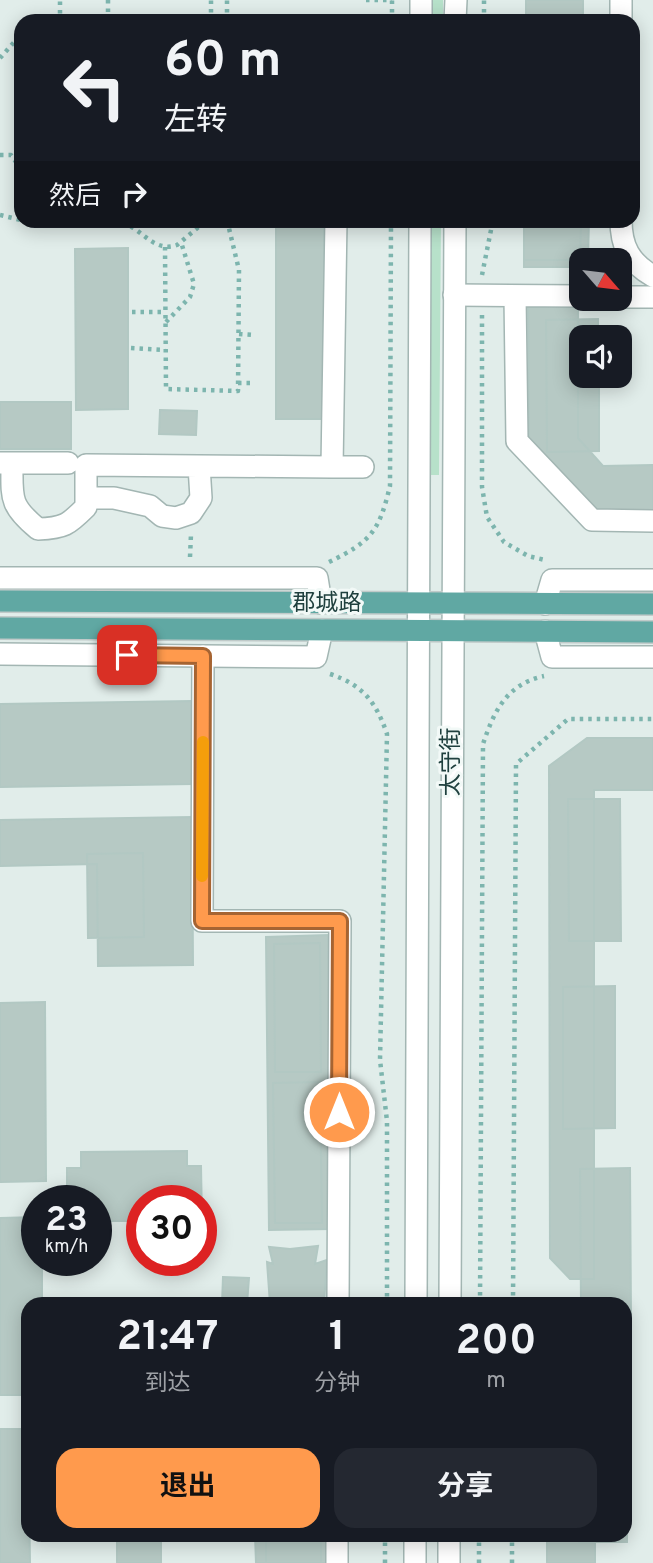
<!DOCTYPE html>
<html lang="zh">
<meta charset="utf-8">
<style>
body{margin:0;font-family:Overpass,"Noto Sans SC",sans-serif;background:#242831;color:#f1f3f6;height:100vh;display:flex;flex-direction:column;font-size:26px;white-space:nowrap}
*{box-sizing:border-box;margin:0}
p{font-size:23px;color:#9ea1a6}
.icon{flex:none;width:38px;height:38px;fill:none;stroke:currentColor;stroke-width:2;stroke-linecap:round;stroke-linejoin:round}
.map{position:relative;flex:1;overflow:hidden}
.details{position:absolute;left:21px;top:1297px;width:611px;height:245px;display:flex;flex-direction:column;background:#171b24;border-radius:21px;box-shadow:0 4px 18px #0003}
.details>*{flex:none}
.top-card{position:absolute;left:14px;top:14px;width:626px;height:214px;border-radius:21px;box-shadow:0 4px 18px #0003;background:#171b24;color:#f1f3f6;overflow:hidden}
.needle{width:46px;rotate:118deg}
.buttons{position:absolute;left:569px;top:248px;display:grid;gap:14px}
.buttons a{display:grid;place-items:center;width:63px;height:63px;border-radius:14px;background:#171b24;box-shadow:0 4px 18px #0003;font-size:35px}
.speed{position:absolute;left:21px;top:1185px;display:flex;gap:14px;font-size:35px;font-weight:700;text-align:center}
.speed>*{display:grid;place-content:center;width:91px;height:91px;border-radius:50%;background:#171b24;box-shadow:0 4px 18px #0003;line-height:1}
.speed small{font-size:18px;font-weight:400}
.speed .limit{border:10px solid #d22;background:#fff;color:#111}
.pin{position:absolute;display:grid;place-items:center;width:60px;height:60px;color:#fff;margin:-30px;border-radius:14px;box-shadow:0 4px 10px #0006}
.me{position:absolute;width:77px;margin:-38px;rotate:0deg;stroke-linejoin:round;filter:drop-shadow(0 0 5px #0008)}
.turn{display:flex;align-items:center;gap:24px;height:147px;padding:0 35px;font-size:32px}
.turn .icon{width:91px;height:91px;stroke-width:2.5}
.turn b{display:block;font-size:49px;line-height:60px}
.then{display:flex;align-items:center;height:66px;padding:0 35px;background:#0003;gap:14px;font-size:26px}
.eta{display:flex;justify-content:space-evenly;align-items:center;height:119px;text-align:center}
.eta b{font-size:42px;font-weight:700;line-height:49px}
.cta{display:flex;gap:14px;margin-top:auto;padding:14px 35px}
.cta a{flex:1;height:80px;border-radius:21px;background:#ff9a4d;color:#111;font-size:28px;font-weight:700;line-height:80px;text-align:center}
.cta a+a{background:#242831;color:#f1f3f6}
.map>svg:first-child{display:block}
.green{fill:#b7e1ca}
.building{fill:#b6c9c4;stroke:#b2c8c3;stroke-width:2}
.lines{fill:none;stroke-linecap:round;stroke-linejoin:round}
.minor-casing{stroke:#a3b6b3;stroke-width:24}
.tertiary-casing{stroke:#a3b6b3;stroke-width:24}
.primary-casing{stroke:#c0cac9;stroke-width:24}
.path{stroke:#7db5ae;stroke-width:4.5;stroke-dasharray:3.5 5;stroke-linecap:butt}
.minor{stroke:#fff;stroke-width:21}
.tertiary{stroke:#fff;stroke-width:21}
.primary{stroke:#60a8a3;stroke-width:21}
.route-casing{stroke:#a66432;stroke-width:18}
.route{stroke:#ff9a4d;stroke-width:12}
.slow{stroke:#f59e0b;stroke-width:12}
.labels{text-anchor:middle;dominant-baseline:central;stroke-width:6;stroke-linejoin:round;paint-order:stroke}
.street-label{font-size:23px;fill:#1f403e;stroke:#f2f9f7}
</style>
<div class="map">
<svg width="653" height="1563" viewBox="0 0 653 1563">
<rect width="100%" height="100%" fill="#e1edea"/>
<path class="green" d="M432,0H443V21H432Z
M441,220L439,475H429L430,221Z"/>
<path class="building" d="M526,0H583V21H526Z
M526,0H583V21H526Z
M276,220H324V419H276Z
M524,220H589L588,260H524Z
M524,220H581L580,267H524Z
M128,248V409L76,410L75,249Z
M578,304V438L603,466L653,465V511L597,512L529,439L528,305Z
M598,319V338H581V376H599V451L547,452L546,320Z
M0,402H71V449H0Z
M160,410L197,411L196,435L159,434Z
M191,701L192,784L0,787V704Z
M587,738H653V790H594V1279H570L550,1258L549,766Z
M568,799H620L621,941H569Z
M192,817L193,965L98,966L97,864L0,866V820Z
M143,853L144,937L88,938L87,854Z
M328,935L331,1229L269,1230L266,937Z
M320,943L321,1072H275L274,944Z
M615,986V1128L563,1129V987Z
M45,1002L46,1181L0,1182V1003Z
M320,1082L322,1223H275L273,1083Z
M187,1151V1166H201L202,1220L201,1200H142V1221H96V1200H67V1168H81V1152Z
M630,1168L631,1317H625V1304H581L580,1169Z
M37,1217V1260H42V1304H28V1395H0V1218Z
M318,1246L315,1264L327,1260L324,1304H270L267,1262L273,1264L269,1247L290,1249Z
M223,1277L249,1278L247,1304H222Z
M625,1391H627V1542H579V1535H625Z
M0,1429H28L30,1563H0Z
M117,1535H161V1563H117Z
M255,1535H330L331,1563H256Z
M266,1535H321V1563H266Z
M547,1535H595V1563H547Z"/>
<g class="lines">
<g class="minor-casing">
<path id="minor" d="M621,21V0
M621,220C621,247 630,263 653,276
M454,295L581,296
M515,296L517,441L592,520L653,521
M620,297H653
M0,463H12C12,498 9,505 38,529C64,528 68,525 86,507V465L332,467L336,220
M12,463H68
M332,467H363
M86,498H114L150,506L162,516L176,518L191,513L201,498L199,466
M203,656L202,921H340L338,1304
M337,1563V1535"/>
</g>
<g class="tertiary-casing">
<path id="tertiary" d="M421,21V0
M455,21L456,0
M0,578H317L321,603
M545,604L552,580H653
M545,631L552,657H653
M0,654L316,657L322,630
M416,1304L420,220
M450,1304L455,220
M415,1563V1535
M449,1563V1535"/>
</g>
<g class="primary-casing">
<path id="primary" d="M0,601L653,604
M0,628L653,632"/>
</g>
<path class="path" d="M108,0V14L113,21
M366,0H392
M57,21L60,17V0
M211,21V0
M227,21V0
M392,21V0
M484,21V0
M0,58L16,40H21
M0,155H11L21,169
M0,215L21,220
M115,220C140,224 152,254 177,245L207,220
M165,247L166,389L238,391L239,270L227,220
M482,275L493,220
M132,312H165
M482,315V487L487,517L504,542L528,556L545,560
M166,322L190,297L194,284L181,242
M239,334L254,335
M131,348L165,350
M238,383H253
M190,557L191,534
M329,562C372,541 379,531 390,486L391,220
M330,674C363,685 376,702 387,734L380,1060L387,1121V1304
M480,1304L483,744C494,711 507,684 544,676
M513,1304L516,764L568,719H653
M385,1563V1535
M479,1563V1535
M512,1563V1535"/>
<use href="#minor" class="minor"/>
<use href="#tertiary" class="tertiary"/>
<use href="#primary" class="primary"/>
</g>
<g class="lines">
<g class="route-casing">
<path id="route" d="M127,655L203,656L202,921H340L339,1112"/>
</g>
<use href="#route" class="route"/>
<path class="slow" d="M202,876L203,742"/>
</g>
<g class="labels">
<g class="street-label">
<text x="327" y="604">郡城路</text>
<text transform="translate(452 762) rotate(-90)">太守街</text>
</g>
</g>
</svg>
<div class="buttons">
<a><svg class="needle" viewBox="-14 -14 28 28"><path d="M0-13l5 13h-10z" fill="#e53935"/><path d="M0 13l5-13h-10z" fill="#9ea1a6"/></svg></a>
<a><svg class="icon" aria-label="sound" viewBox="0 0 24 24"><path d="M4 9h4l5-4v14l-5-4H4zM17 9q2 3 0 6"/></svg></a>
</div>
<div class="speed"><div>23<small>km/h</small></div><div class="limit">30</div></div>
<div class="pin" style="left:127px;top:655px;background:#d93025"><svg class="icon" aria-label="arrive" viewBox="0 0 24 24"><path d="M6 21V4h12l-3 4 3 4H6"/></svg></div>
<svg class="me" style="left:339px;top:1112px" viewBox="-20 -20 40 40"><circle r="17" fill="#ff9a4d" stroke="#fff" stroke-width="3"/><path d="M0-11L8 9 0 5-8 9z" fill="#fff"/></svg>
<div class="top-card">
<div class="turn"><svg class="icon" aria-label="left" viewBox="0 0 24 24"><path d="M17 20v-9H6M10 6l-5 5 5 5"/></svg><div><b>60 m</b>左转</div></div>
<div class="then">然后<svg class="icon" aria-label="right" viewBox="0 0 24 24"><path d="M7 20v-9h11M14 6l5 5-5 5"/></svg></div>
</div>
<section class="details">
<div class="eta">
<div><b>21:47</b><p>到达</p></div>
<div><b>1</b><p>分钟</p></div>
<div><b>200</b><p>m</p></div>
</div>
<div class="cta"><a>退出</a><a>分享</a></div>
</section>
</div>
